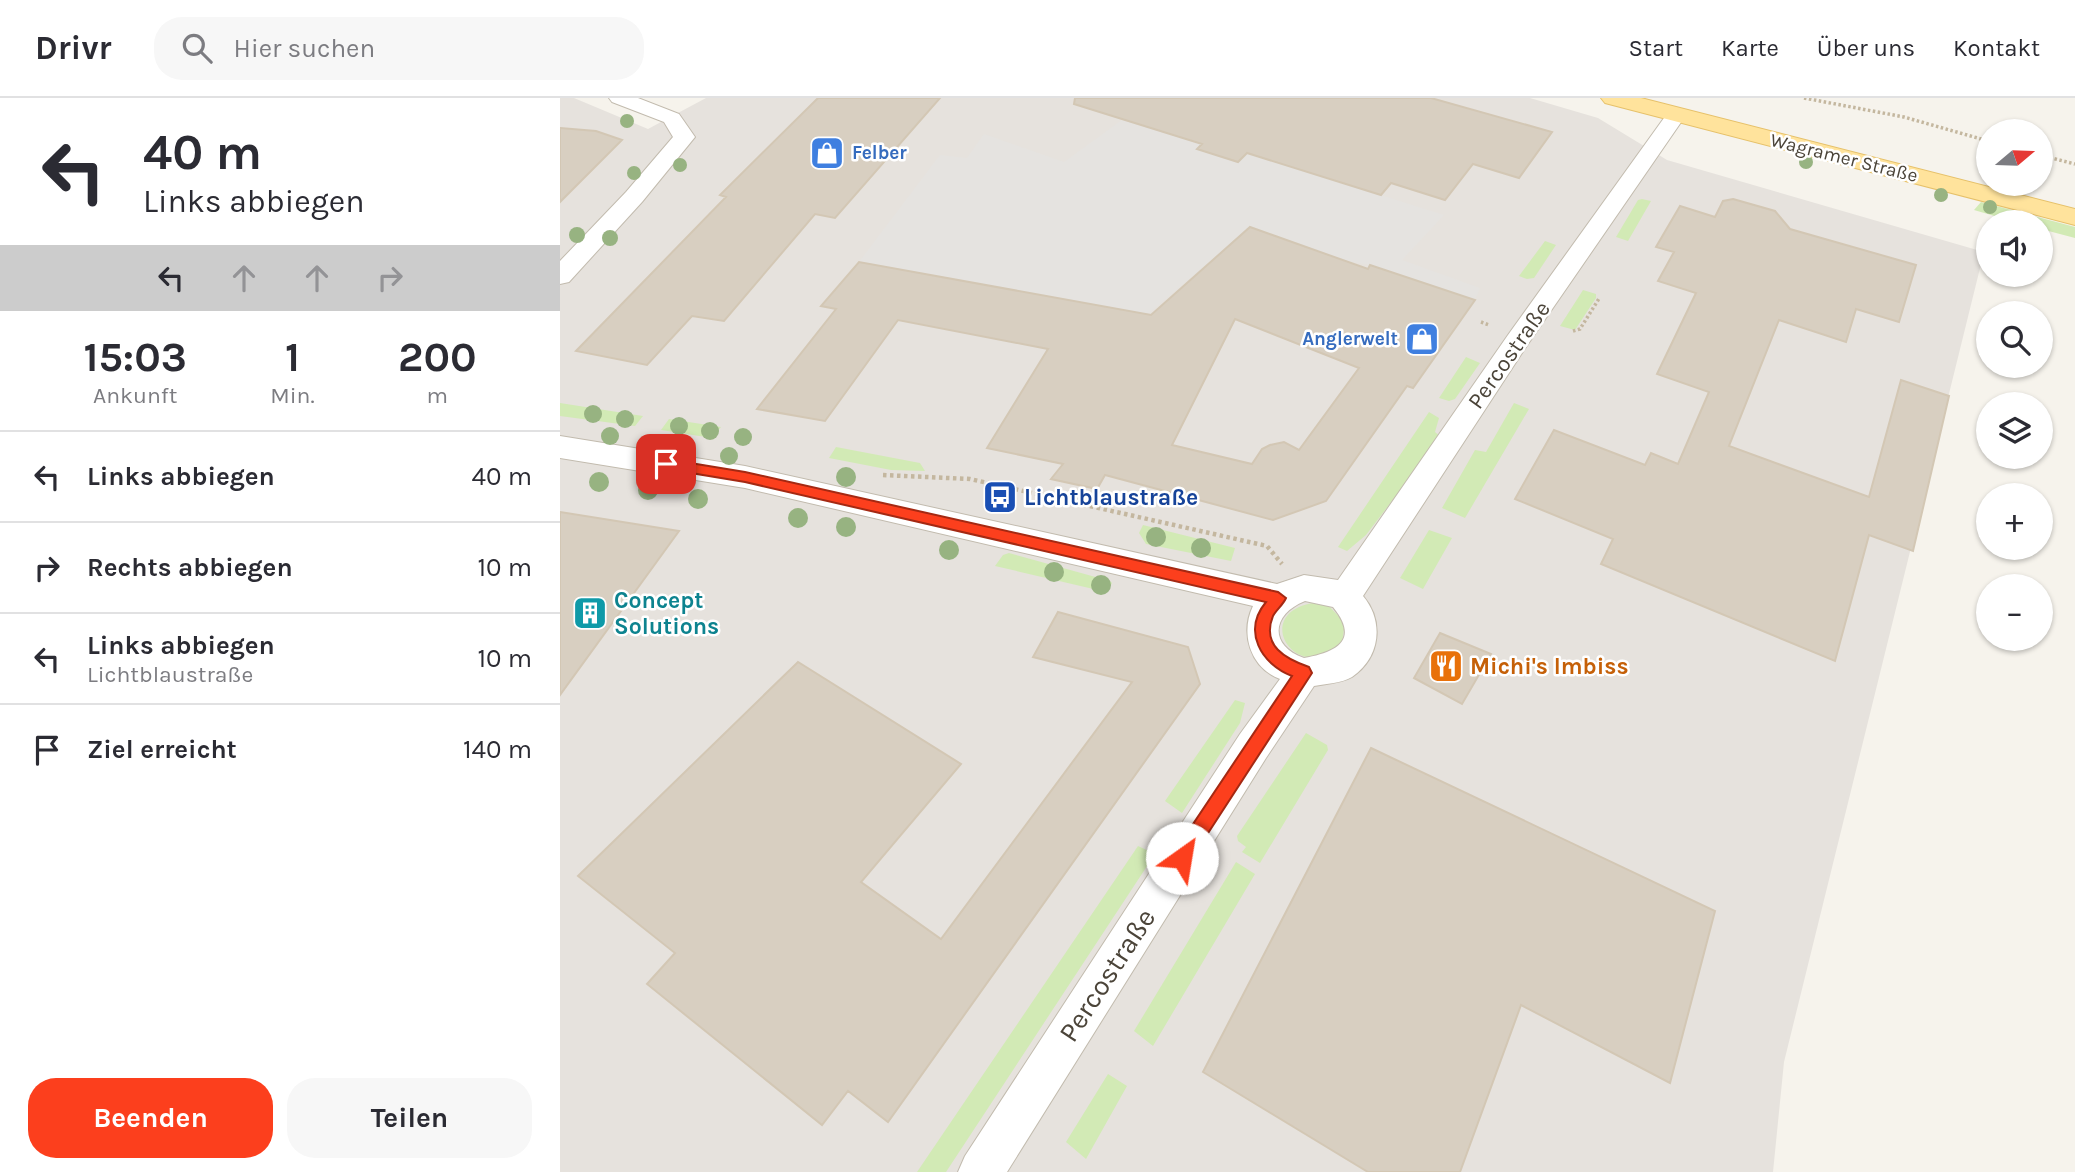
<!DOCTYPE html>
<html lang="de">
<meta charset="utf-8">
<style>
body{margin:0;font-family:Karla,sans-serif;background:#f7f7f7;color:#2b2b33;height:100vh;display:flex;flex-direction:column;font-size:26px;white-space:nowrap}
*{box-sizing:border-box;margin:0}
p{font-size:23px;color:#7c7c81}
.icon{flex:none;width:38px;height:38px;fill:none;stroke:currentColor;stroke-width:2;stroke-linecap:round;stroke-linejoin:round}
.map{position:relative;flex:1;overflow:hidden}
.side{display:flex;flex-direction:column;background:#fff;width:560px}
.side>*{flex:none}
.banner{background:#fff;color:#2b2b33;overflow:hidden}
.needle{width:46px;rotate:71deg}
.buttons{position:absolute;left:1416px;top:21px;display:grid;gap:14px}
.buttons a{display:grid;place-items:center;width:77px;height:77px;border-radius:50%;background:#fff;box-shadow:0 2px 5px #0004;font-size:35px}
.pin{position:absolute;display:grid;place-items:center;width:60px;height:60px;color:#fff;margin:-30px;border-radius:14px;box-shadow:0 4px 10px #0006}
.me{position:absolute;width:77px;margin:-38px;rotate:32deg;stroke-linejoin:round;filter:drop-shadow(0 0 5px #0008)}
.turn{display:flex;align-items:center;gap:24px;height:147px;padding:0 28px;font-size:32px}
.turn .icon{width:91px;height:91px;stroke-width:2.5}
.turn b{display:block;font-size:49px;line-height:60px}
.lanes{display:flex;align-items:center;height:66px;padding:0 28px;background:#0003;justify-content:center;gap:35px;direction:ltr}
.lanes .off{opacity:.35}
.eta{display:flex;justify-content:space-evenly;align-items:center;height:119px;text-align:center}
.eta b{font-size:42px;font-weight:700;line-height:49px}
.primary-button{display:flex;gap:14px;margin-top:auto;padding:14px 28px}
.primary-button a{flex:1;height:80px;border-radius:28px;background:#fc3f1d;color:#fff;font-size:28px;font-weight:700;line-height:80px;text-align:center}
.primary-button a+a{background:#f7f7f7;color:#2b2b33}
ul{padding:0;list-style:none}
li{display:flex;align-items:center;gap:21px;height:91px;padding:0 28px;border-top:2px solid #e1e1e2}
li div{flex:1}
li b{display:block;font-size:26px}
li em{font-style:normal}
header{display:flex;align-items:center;gap:42px;box-sizing:border-box;height:98px;padding:0 35px;background:#fff;border-bottom:2px solid #e1e1e2}
header strong{font-size:33px}
nav{display:flex;gap:38px;margin-inline-start:auto;font-size:24px}
.search{width:490px;height:63px;background:#f7f7f7;display:flex;align-items:center;gap:18px;box-sizing:border-box;padding:0 24px;border-radius:28px;color:#7c7c81;font-size:26px}
main{display:flex;flex:1;min-height:0}
.map>svg:first-child{display:block}
.industrial{fill:#e6e2dd}
.green{fill:#d2eab5}
.parking{fill:#e5e3e0}
.building{fill:#d8cfc1;stroke:#d3c7b4;stroke-width:2;fill-rule:evenodd}
.lines{fill:none;stroke-linecap:round;stroke-linejoin:round}
.street-casing{stroke:#c2bbae;stroke-width:2}
.primary-casing{stroke:#e6c16a;stroke-width:2}
.path-far1{stroke:#c4b79f;stroke-width:3.5;stroke-dasharray:2.5 2.5;stroke-linecap:butt}
.path{stroke:#c4b79f;stroke-width:4.5;stroke-dasharray:3.5 3.5;stroke-linecap:butt}
.street{fill:#fff;fill-rule:evenodd}
.primary{fill:#ffe39c;fill-rule:evenodd}
.tree{fill:#97b381}
.route{fill:#fc3f1d;stroke:#a42913;stroke-width:2}
.labels{text-anchor:middle;dominant-baseline:central;stroke-width:5;stroke-linejoin:round;paint-order:stroke}
.far-shop-label{font-size:19px;font-weight:bold;fill:#366cbe;stroke:#fff;text-anchor:start}
.far-street-label{font-size:19px;fill:#4b4439;stroke:#fff}
.street-label{font-size:23px;fill:#4b4439;stroke:#fff}
.transit-label{font-size:23px;font-weight:bold;fill:#164399;stroke:#fff;text-anchor:start}
.culture-label{font-size:23px;font-weight:bold;fill:#0d838f;stroke:#fff;text-anchor:start}
.food-label{font-size:23px;font-weight:bold;fill:#c56008;stroke:#fff;text-anchor:start}
.near-street-label{font-size:28px;fill:#4b4439;stroke:#fff}
</style>
<header>
<strong>Drivr</strong>
<div class="search"><svg class="icon" aria-label="search" viewBox="0 0 24 24"><circle cx="10" cy="10" r="6"/><path d="M15 15l6 6"/></svg>Hier suchen</div>
<nav><a>Start</a><a>Karte</a><a>Über uns</a><a>Kontakt</a></nav>
</header>
<main>
<section class="side">
<div class="banner">
<div class="turn"><svg class="icon" aria-label="left" viewBox="0 0 24 24"><path d="M17 20v-9H6M10 6l-5 5 5 5"/></svg><div><b>40 m</b>Links abbiegen</div></div>
<div class="lanes"><svg class="icon" aria-label="left" viewBox="0 0 24 24"><path d="M17 20v-9H6M10 6l-5 5 5 5"/></svg><svg class="icon off" aria-label="ahead" viewBox="0 0 24 24"><path d="M12 20V5M6 11l6-6 6 6"/></svg><svg class="icon off" aria-label="ahead" viewBox="0 0 24 24"><path d="M12 20V5M6 11l6-6 6 6"/></svg><svg class="icon off" aria-label="right" viewBox="0 0 24 24"><path d="M7 20v-9h11M14 6l5 5-5 5"/></svg></div>
</div>
<div class="eta">
<div><b>15:03</b><p>Ankunft</p></div>
<div><b>1</b><p>Min.</p></div>
<div><b>200</b><p>m</p></div>
</div>
<ul>
<li><svg class="icon" aria-label="left" viewBox="0 0 24 24"><path d="M17 20v-9H6M10 6l-5 5 5 5"/></svg><div><b>Links abbiegen</b></div><em>40 m</em></li>
<li><svg class="icon" aria-label="right" viewBox="0 0 24 24"><path d="M7 20v-9h11M14 6l5 5-5 5"/></svg><div><b>Rechts abbiegen</b></div><em>10 m</em></li>
<li><svg class="icon" aria-label="left" viewBox="0 0 24 24"><path d="M17 20v-9H6M10 6l-5 5 5 5"/></svg><div><b>Links abbiegen</b><p>Lichtblaustraße</p></div><em>10 m</em></li>
<li><svg class="icon" aria-label="arrive" viewBox="0 0 24 24"><path d="M6 21V4h12l-3 4 3 4H6"/></svg><div><b>Ziel erreicht</b></div><em>140 m</em></li>
</ul>
<div class="primary-button"><a>Beenden</a><a>Teilen</a></div>
</section>
<div class="map">
<svg width="1515" height="1074" viewBox="0 0 1515 1074">
<rect width="100%" height="100%" fill="#f6f3ec"/>
<path class="industrial" d="M0,0H14L88,31L146,0H970L1038,20L1107,62L1424,154L1224,964L1213,1074H0Z"/>
<path class="green" d="M1082,101L1091,103L1068,143L1056,139L1078,102Z
M1421,104L1515,129V140L1481,131L1480,124H1455L1414,112Z
M985,143L996,147L974,180L967,181L959,178Z
M1023,192L1036,196V200L1015,232L1000,228Z
M906,259L920,265L895,301L889,303L879,300Z
M0,305L83,318L75,328L0,318Z
M954,305L969,311L905,420L882,410L915,352L926,354Z
M869,314L879,320L875,334L881,339L806,437L787,453L778,449Z
M109,321L161,329L152,340L101,332Z
M276,349L360,365L365,373L331,372L269,360Z
M583,427L675,450L671,463L586,446L579,435Z
M869,432L892,440L863,491L840,480Z
M449,455L550,483L552,485L548,492L542,493L435,468L443,457Z
M753,505L768,507L785,525L782,545C777,549 770,556 764,558C725,570 699,514 753,505Z
M675,602L685,605L680,625L622,715L605,703Z
M746,635L767,647L768,652L700,765L682,754L686,749L678,743L677,738Z
M578,748L595,756L386,1074H357Z
M676,764L695,776L593,948L574,933Z
M548,976L567,988L526,1061L506,1044Z"/>
<path class="parking" d="M562,22L642,46L637,51L678,64L687,55L884,117L842,162L920,190L915,202L810,167L786,163L690,129L588,216L299,164L380,57L407,60L424,36L504,64Z"/>
<path class="building" d="M258,0H380L275,120L255,116L164,223L132,218L87,267L16,253L166,99L160,97Z
M515,0H871L992,34L959,80L913,66L885,102L831,85L821,97L687,55L678,64L637,51L642,46L514,6Z
M0,30L36,33L62,42L0,104Z
M1173,101L1215,113L1230,131L1356,167L1339,224L1296,211L1286,244L1219,222L1169,348L1309,399L1341,282L1389,298L1353,453L1309,437L1275,563L1041,466L1053,441L955,401L994,332L1085,367L1091,355L1118,366L1149,294L1097,276L1136,195L1098,183L1114,154L1096,149L1120,108L1155,119L1163,103Z
M690,129L808,171L810,167L915,202L853,290L847,288L766,403L713,422L545,377L537,391L491,381L503,366L427,350L488,251L338,222L265,323L197,311L276,211L261,208L299,164L591,217ZM675,221L799,270L739,352L724,344L710,347L702,351L692,366L612,347Z
M0,414L119,433L0,597Z
M498,514L628,549L640,586L328,1024L288,993L262,1027L87,886L115,855L18,778L238,564L401,666L301,784L381,841L572,584L473,559Z
M880,535L931,556L902,606L854,580Z
M811,650L1155,813L1110,985L961,907L900,1074H808L643,974Z"/>
<g class="lines">
<g class="street-casing">
<path id="street" d="M49,0H78L119,16L135,39L82,104L9,184L0,186V163L66,94L113,39L104,24L52,4Z
M1116,11L1123,13L1126,17L966,249L803,498C824,523 821,559 792,579C782,585 766,586 754,588L706,660L447,1074H398L405,1058L680,636L720,581C690,570 680,535 693,508L185,390L0,360V338L185,368L717,486L744,477L778,482L948,237L1109,13ZM745,503L773,509C800,542 777,554 744,560C708,547 712,516 745,503Z"/>
</g>
<g class="primary-casing">
<path id="primary" d="M1041,0H1081L1515,111V127L1045,5Z"/>
</g>
<path class="path-far1" d="M1244,0L1344,19L1428,43
M1480,57L1515,66
M921,224L929,227
M1013,233L1020,231L1040,199"/>
<path class="path" d="M323,377L410,381L707,448L722,466"/>
<use href="#street" class="street"/>
<use href="#primary" class="primary"/>
</g>
<g class="tree">
<circle cx="67" cy="23" r="7"/>
<circle cx="1246" cy="64" r="7"/>
<circle cx="120" cy="67" r="7"/>
<circle cx="74" cy="75" r="7"/>
<circle cx="1381" cy="97" r="7"/>
<circle cx="1430" cy="109" r="7"/>
<circle cx="17" cy="137" r="8"/>
<circle cx="50" cy="140" r="8"/>
<circle cx="33" cy="316" r="9"/>
<circle cx="65" cy="321" r="9"/>
<circle cx="119" cy="328" r="9"/>
<circle cx="150" cy="333" r="9"/>
<circle cx="50" cy="338" r="9"/>
<circle cx="183" cy="339" r="9"/>
<circle cx="169" cy="358" r="9"/>
<circle cx="286" cy="379" r="10"/>
<circle cx="39" cy="384" r="10"/>
<circle cx="88" cy="392" r="10"/>
<circle cx="138" cy="401" r="10"/>
<circle cx="238" cy="420" r="10"/>
<circle cx="286" cy="429" r="10"/>
<circle cx="596" cy="439" r="10"/>
<circle cx="641" cy="450" r="10"/>
<circle cx="389" cy="452" r="10"/>
<circle cx="494" cy="474" r="10"/>
<circle cx="541" cy="487" r="10"/>
</g>
<path class="route" d="M106,361L185,374L718,494L726,500C723,507 716,512 713,518C701,548 726,561 749,569L752,575L628,766L622,769L615,766L613,760L615,753L732,578C701,566 682,533 706,504L185,384L101,370L99,366Z"/>
<defs>
<g id="shop-square" transform="scale(1.75)"><rect x="-9" y="-9" width="18" height="18" rx="4" fill="#3f7fe0" stroke="#fff"/><path d="M-5-2.5h2.3a2.7 3.5 0 0 1 5.4 0H5L5.5 6h-11ZM-1.5-2.5h3a1.5 2.3 0 0 0-3 0Z" fill="#fff"/></g>
<g id="bus-square" transform="scale(1.75)"><rect x="-9" y="-9" width="18" height="18" rx="4" fill="#1a4fb4" stroke="#fff"/><path d="M-5-6H5V4H4V6H2V4H-2V6H-4V4H-5ZM-3.5-4V0h7V-4ZM-3.5 1.2v1.5H-2V1.2ZM2 1.2v1.5H3.5V1.2Z" fill="#fff"/></g>
<g id="building-square" transform="scale(1.75)"><rect x="-9" y="-9" width="18" height="18" rx="4" fill="#0f9aa8" stroke="#fff"/><path d="M-4-6H4V6H1V3H-1V6H-4ZM-2.5-4.3h1.7v1.8h-1.7ZM.8-4.3h1.7v1.8H.8ZM-2.5-1h1.7V.8h-1.7ZM.8-1h1.7V.8H.8Z" fill="#fff"/></g>
<g id="restaurant-square" transform="scale(1.75)"><rect x="-9" y="-9" width="18" height="18" rx="4" fill="#e8710a" stroke="#fff"/><path d="M-5-6h1v4h1v-4h1v4h1v-4h1v5L-1.5 .5V6h-2V.5L-5-1ZM5-6V6H3V1.5H1.5Q1.5-4 5-6Z" fill="#fff"/></g>
</defs>
<g fill-rule="evenodd">
<use href="#shop-square" x="267" y="55"/>
<use href="#shop-square" x="862" y="241"/>
<use href="#bus-square" x="440" y="399"/>
<use href="#building-square" x="30" y="515"/>
<use href="#restaurant-square" x="886" y="568"/>
</g>
<g class="labels">
<g class="far-shop-label">
<text x="292" y="55">Felber</text>
<text x="838" y="241" text-anchor="end">Anglerwelt</text>
</g>
<g class="far-street-label">
<text transform="translate(1284 60) rotate(14)">Wagramer Straße</text>
</g>
<g class="street-label">
<text transform="translate(949 257) rotate(-55)">Percostraße</text>
</g>
<g class="transit-label">
<text x="464" y="399">Lichtblaustraße</text>
</g>
<g class="culture-label">
<text x="54" y="502">Concept<tspan x="54" dy="26">Solutions</tspan></text>
</g>
<g class="food-label">
<text x="910" y="568">Michi's Imbiss</text>
</g>
<g class="near-street-label">
<text transform="translate(547 877) rotate(-57)">Percostraße</text>
</g>
</g>
</svg>
<div class="buttons">
<a><svg class="needle" viewBox="-14 -14 28 28"><path d="M0-13l5 13h-10z" fill="#e53935"/><path d="M0 13l5-13h-10z" fill="#7c7c81"/></svg></a>
<a><svg class="icon" aria-label="sound" viewBox="0 0 24 24"><path d="M4 9h4l5-4v14l-5-4H4zM17 9q2 3 0 6"/></svg></a>
<a><svg class="icon" aria-label="search" viewBox="0 0 24 24"><circle cx="10" cy="10" r="6"/><path d="M15 15l6 6"/></svg></a>
<a><svg class="icon" aria-label="layers" viewBox="0 0 24 24"><path d="M12 4l9 5-9 5-9-5zM3 14l9 5 9-5"/></svg></a>
<a>+</a>
<a>−</a>
</div>
<div class="pin" style="left:106px;top:366px;background:#d93025"><svg class="icon" aria-label="arrive" viewBox="0 0 24 24"><path d="M6 21V4h12l-3 4 3 4H6"/></svg></div>
<svg class="me" style="left:622px;top:760px" viewBox="-20 -20 40 40"><circle r="19" fill="#fff"/><path d="M0-13L10 11 0 6-10 11z" fill="#fc3f1d"/></svg>
</div>
</main>
